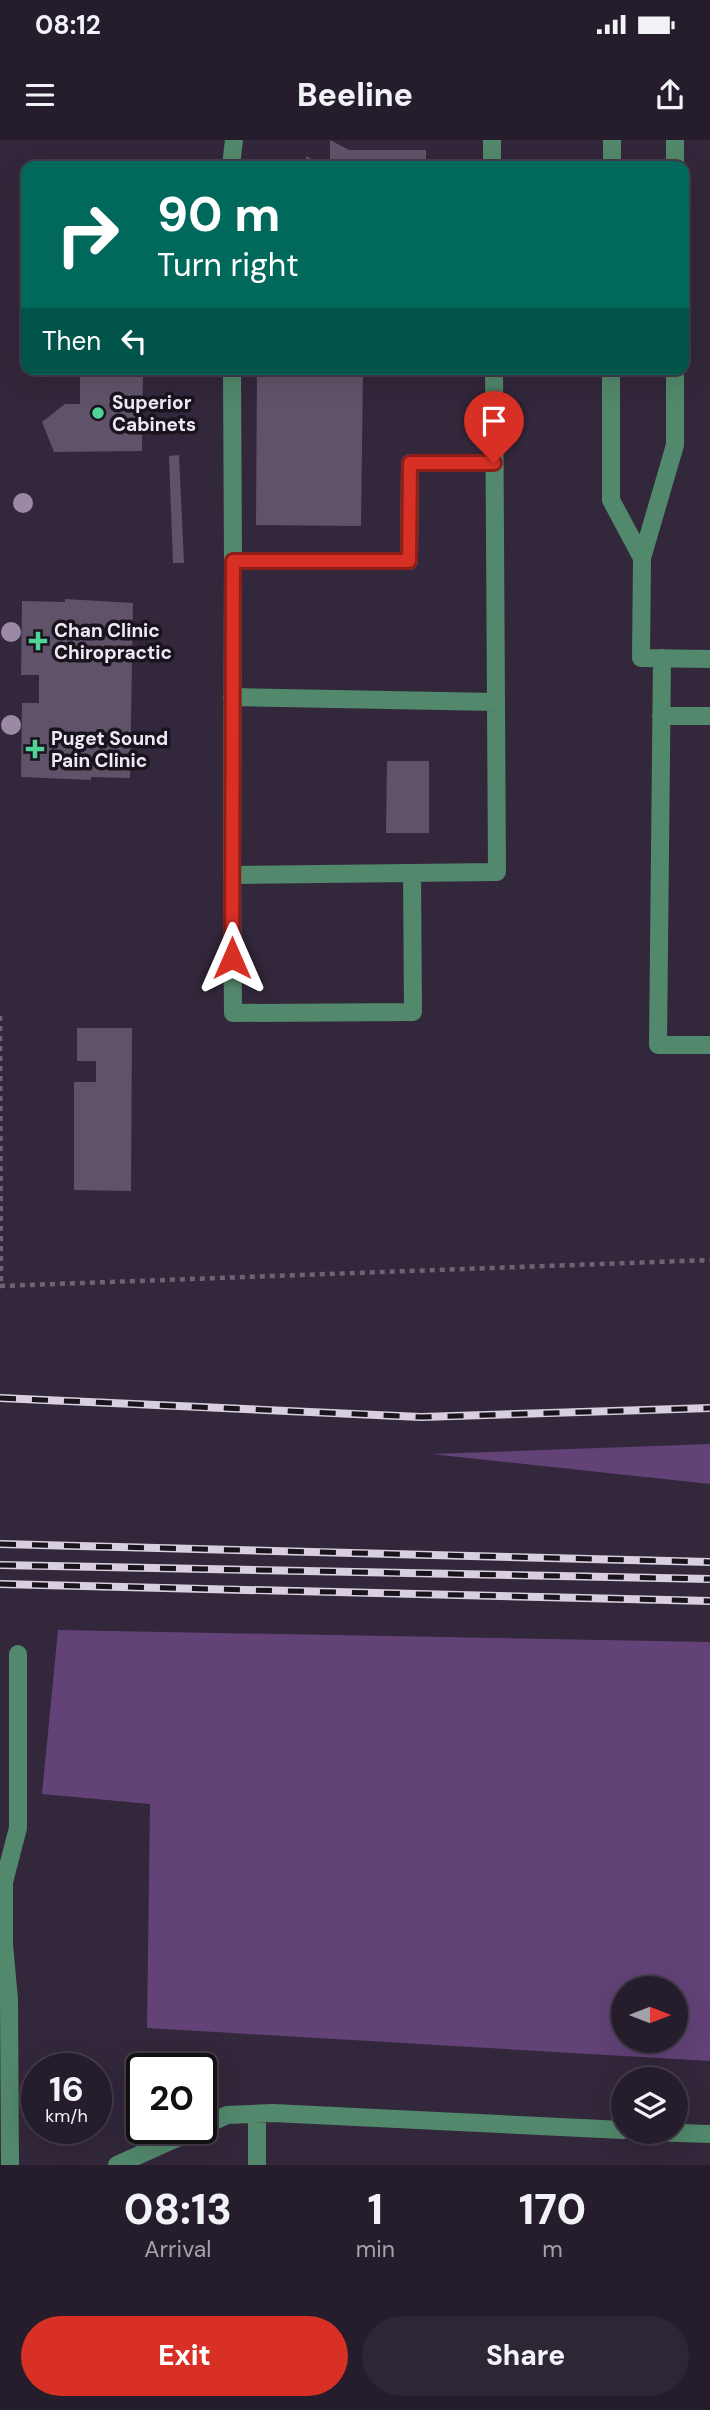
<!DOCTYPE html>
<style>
body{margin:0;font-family:"DM Sans",sans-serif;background:#2e2634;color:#f1f3f6;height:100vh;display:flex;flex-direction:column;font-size:26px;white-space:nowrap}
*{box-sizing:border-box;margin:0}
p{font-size:23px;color:#a4a2a9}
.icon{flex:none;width:38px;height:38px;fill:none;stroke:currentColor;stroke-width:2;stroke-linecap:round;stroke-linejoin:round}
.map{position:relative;height:2025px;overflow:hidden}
.drawer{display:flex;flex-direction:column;background:#261d2c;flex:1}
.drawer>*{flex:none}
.hud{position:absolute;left:21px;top:21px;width:668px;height:214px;border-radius:14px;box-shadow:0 7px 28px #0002,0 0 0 2px #423b48;background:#00695c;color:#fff;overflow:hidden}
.needle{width:46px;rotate:90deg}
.buttons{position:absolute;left:611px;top:1836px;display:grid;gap:14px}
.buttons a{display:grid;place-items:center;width:77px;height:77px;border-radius:50%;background:#261d2c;box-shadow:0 7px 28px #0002,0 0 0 2px #423b48;font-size:35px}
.speed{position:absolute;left:21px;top:1913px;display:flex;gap:14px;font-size:35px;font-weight:700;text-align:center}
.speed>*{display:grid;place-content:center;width:91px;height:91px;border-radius:50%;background:#261d2c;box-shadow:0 7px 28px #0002,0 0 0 2px #423b48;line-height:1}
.speed small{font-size:18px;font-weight:400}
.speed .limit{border:4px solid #111;border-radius:10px;background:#fff;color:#111}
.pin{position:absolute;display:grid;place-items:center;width:60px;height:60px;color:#fff;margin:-72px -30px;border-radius:50% 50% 50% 0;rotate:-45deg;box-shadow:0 0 7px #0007}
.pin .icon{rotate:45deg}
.me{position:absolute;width:77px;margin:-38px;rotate:0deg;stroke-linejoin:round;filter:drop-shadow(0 0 5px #0008)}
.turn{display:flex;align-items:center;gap:24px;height:147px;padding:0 21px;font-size:32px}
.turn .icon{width:91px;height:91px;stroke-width:2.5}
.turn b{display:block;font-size:49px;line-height:60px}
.then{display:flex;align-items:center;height:66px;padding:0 21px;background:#0003;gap:14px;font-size:26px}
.eta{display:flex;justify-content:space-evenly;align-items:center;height:119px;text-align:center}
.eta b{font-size:42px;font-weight:800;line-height:49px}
.button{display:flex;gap:14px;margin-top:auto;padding:14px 21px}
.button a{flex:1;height:80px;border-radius:42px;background:#d93025;color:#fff;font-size:28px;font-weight:800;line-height:80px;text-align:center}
.button a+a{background:#2e2634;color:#f1f3f6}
.status{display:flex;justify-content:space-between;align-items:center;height:49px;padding:0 35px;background:#261d2c;direction:ltr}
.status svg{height:19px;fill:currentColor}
header{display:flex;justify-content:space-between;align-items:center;height:91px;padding:0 21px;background:#261d2c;font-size:32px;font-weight:800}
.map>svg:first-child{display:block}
.green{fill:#624277;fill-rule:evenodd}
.building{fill:#605369}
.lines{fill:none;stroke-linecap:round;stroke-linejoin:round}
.path{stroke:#6d6375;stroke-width:4.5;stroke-dasharray:5 5;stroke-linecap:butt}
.minor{stroke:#52886c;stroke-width:18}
.rail-casing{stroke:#d8d0de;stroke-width:8}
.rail{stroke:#18131c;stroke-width:5;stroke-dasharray:16;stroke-linecap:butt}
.tree{fill:#9a8aa6}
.route-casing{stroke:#8d1f18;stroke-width:18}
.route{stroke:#d93025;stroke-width:12}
.poi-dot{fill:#50d398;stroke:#18131c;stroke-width:2.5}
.labels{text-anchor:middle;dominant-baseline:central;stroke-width:7;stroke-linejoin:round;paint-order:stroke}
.poi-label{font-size:19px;font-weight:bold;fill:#efe8f5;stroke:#18131c;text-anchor:start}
</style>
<div class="status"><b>08:12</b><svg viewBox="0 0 49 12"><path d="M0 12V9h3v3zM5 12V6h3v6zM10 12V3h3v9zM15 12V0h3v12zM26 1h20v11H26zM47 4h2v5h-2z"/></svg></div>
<header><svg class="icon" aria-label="menu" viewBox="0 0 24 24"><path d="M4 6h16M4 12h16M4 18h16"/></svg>Beeline<svg class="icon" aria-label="share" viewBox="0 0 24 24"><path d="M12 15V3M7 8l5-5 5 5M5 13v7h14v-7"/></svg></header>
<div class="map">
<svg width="710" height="2025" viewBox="0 0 710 2025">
<rect width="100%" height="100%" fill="#33273b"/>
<path class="green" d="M710,1304V1344L431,1314Z
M58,1490L710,1502V1921L147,1888L150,1664L42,1654ZM623,1848H676V1900H623Z"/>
<path class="building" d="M330,0L349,10H426V26H306V16L319,23H330Z
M80,229H143L142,311L54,312L42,282L65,264H80Z
M257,229H363L361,386L256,385Z
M179,315L184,423H173L169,316Z
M65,459L133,463L130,638L91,637V640L21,637L22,563H39V535H21L22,461L65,462Z
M387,621H429V693H386Z
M77,888H132L131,1051L74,1050V942H96V921H77Z"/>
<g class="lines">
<path class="path" d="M0,876L1,1146
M0,1146L710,1120"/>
<path class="minor" d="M492,0V26
M231,26L234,0
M612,26V0
M675,26V0
M232,229L233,421H409L410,323H494
M611,229V360L642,418L675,305V229
M642,418L641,518L710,519
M662,518L658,905H710
M232,557L496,562
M661,576H710
M412,733L413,872L233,873L232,735L497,732L494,229
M232,735L233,421
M257,1974V2025
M201,1987L227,1975L273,1973L623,1990
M650,1992L710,1994
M10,2025L9,1859L4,1805V1742L18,1688V1514
M117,2025L199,1988"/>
<g class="rail-casing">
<path id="rail" d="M0,1258L421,1277L710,1268
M0,1404L710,1422
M0,1425L710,1439
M0,1444L710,1461"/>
</g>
<use href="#rail" class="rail"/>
</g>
<g class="tree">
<circle cx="23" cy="363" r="10"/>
<circle cx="11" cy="492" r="10"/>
<circle cx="11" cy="585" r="10"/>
</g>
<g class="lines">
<g class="route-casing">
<path id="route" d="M232,818L233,421H409L410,323H494"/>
</g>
<use href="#route" class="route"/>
</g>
<g class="poi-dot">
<circle cx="98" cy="273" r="7"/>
<path d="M34.5 490.5h7v7h7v7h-7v7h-7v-7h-7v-7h7z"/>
<path d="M31.5 598.5h7v7h7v7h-7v7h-7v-7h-7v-7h7z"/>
</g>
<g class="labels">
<g class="poi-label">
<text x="112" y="262">Superior<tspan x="112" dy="22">Cabinets</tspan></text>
<text x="54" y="490">Chan Clinic<tspan x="54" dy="22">Chiropractic</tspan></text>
<text x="51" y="598">Puget Sound<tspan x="51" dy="22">Pain Clinic</tspan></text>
</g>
</g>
</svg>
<div class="buttons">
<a><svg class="needle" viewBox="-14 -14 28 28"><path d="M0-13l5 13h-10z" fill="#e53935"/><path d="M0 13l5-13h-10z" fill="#a4a2a9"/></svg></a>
<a><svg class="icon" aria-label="layers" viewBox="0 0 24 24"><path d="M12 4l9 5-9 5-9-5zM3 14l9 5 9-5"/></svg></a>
</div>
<div class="speed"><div>16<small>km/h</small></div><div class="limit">20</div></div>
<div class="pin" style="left:494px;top:323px;background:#d93025"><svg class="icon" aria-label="arrive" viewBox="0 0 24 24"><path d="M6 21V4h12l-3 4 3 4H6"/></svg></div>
<svg class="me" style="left:232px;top:818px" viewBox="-20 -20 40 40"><path d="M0-17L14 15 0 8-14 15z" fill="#d93025" stroke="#fff" stroke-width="4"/></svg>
<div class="hud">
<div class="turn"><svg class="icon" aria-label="right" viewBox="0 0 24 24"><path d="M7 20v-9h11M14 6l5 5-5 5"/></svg><div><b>90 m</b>Turn right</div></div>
<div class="then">Then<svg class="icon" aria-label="left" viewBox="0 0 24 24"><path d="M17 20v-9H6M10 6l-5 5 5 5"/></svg></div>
</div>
</div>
<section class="drawer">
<div class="eta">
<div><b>08:13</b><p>Arrival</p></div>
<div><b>1</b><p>min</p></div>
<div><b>170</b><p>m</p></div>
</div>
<div class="button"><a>Exit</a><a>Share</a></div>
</section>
